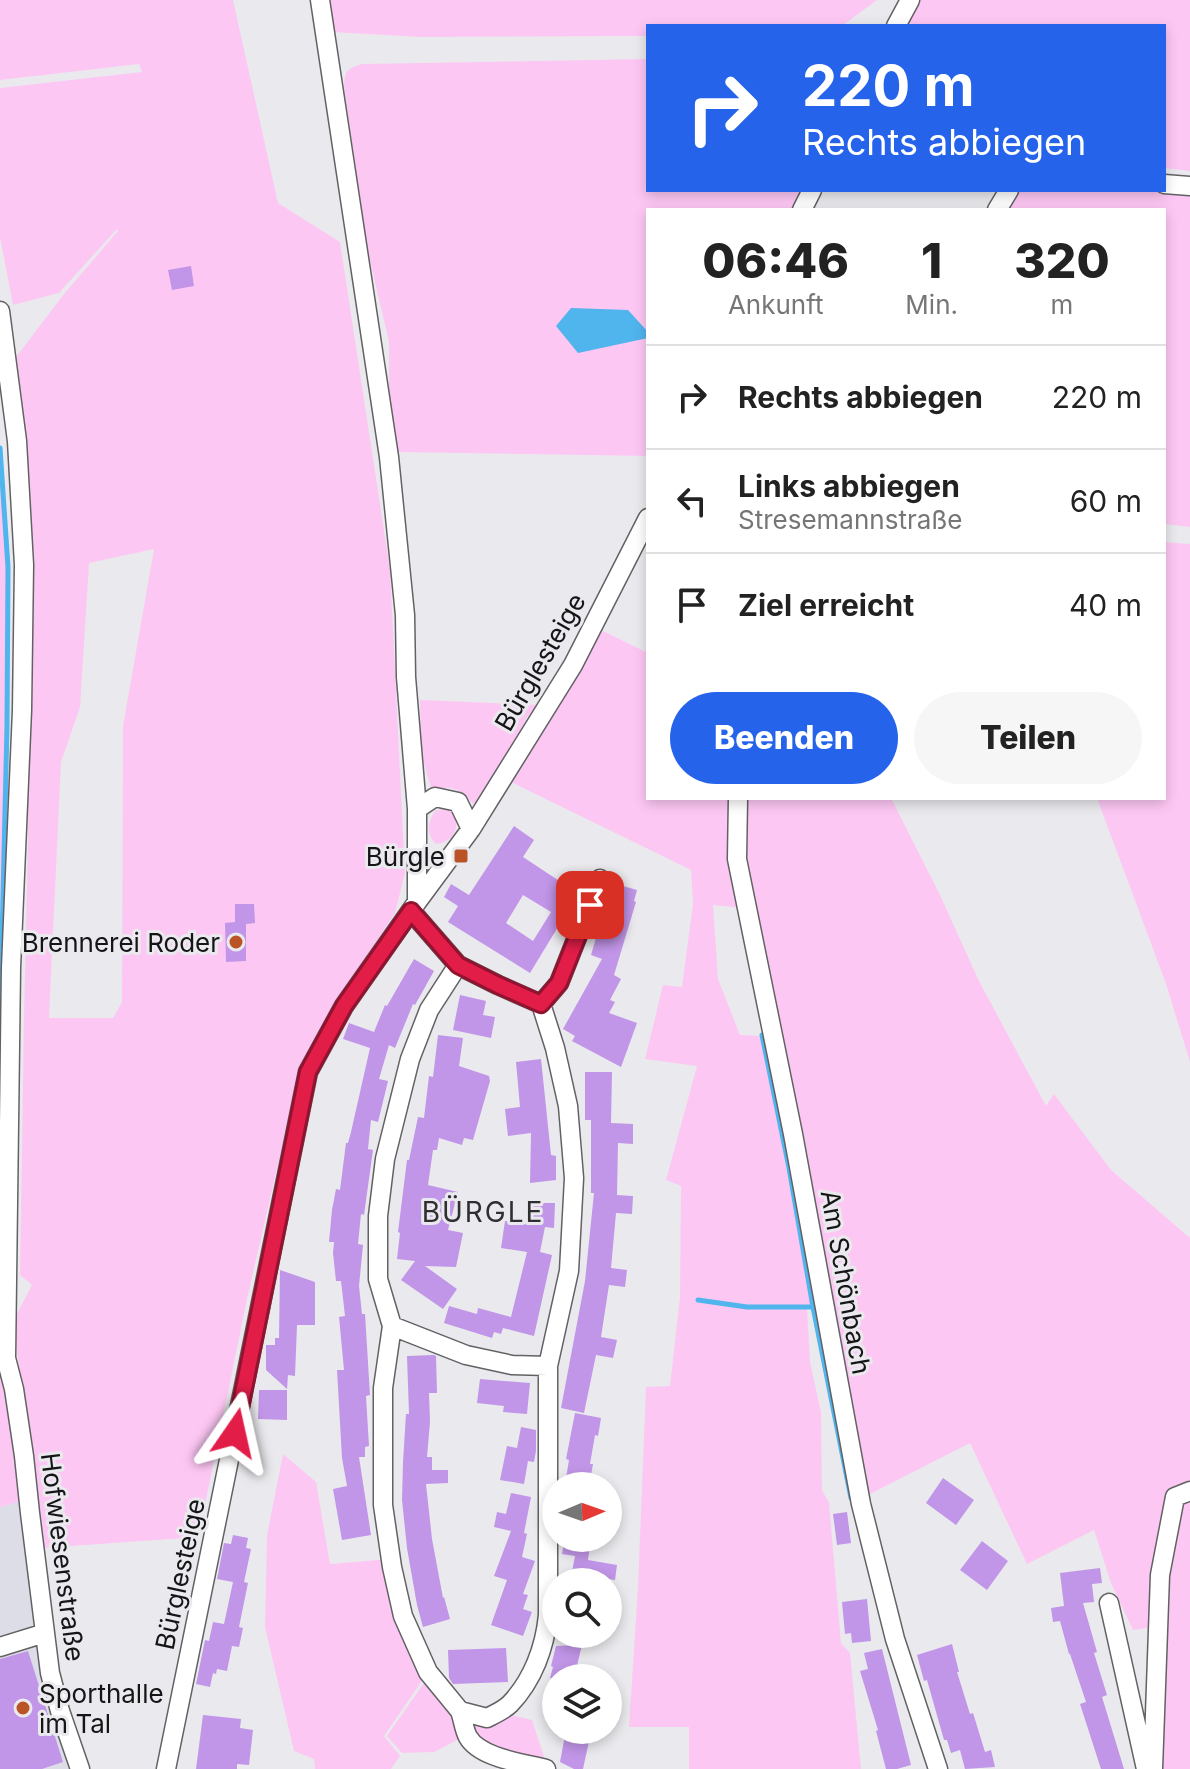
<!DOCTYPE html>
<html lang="de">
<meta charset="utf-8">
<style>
body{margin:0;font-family:Inter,sans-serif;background:#f6f6f6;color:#222;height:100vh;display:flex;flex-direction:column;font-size:30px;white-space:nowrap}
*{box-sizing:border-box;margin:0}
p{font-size:26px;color:#767676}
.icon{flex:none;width:44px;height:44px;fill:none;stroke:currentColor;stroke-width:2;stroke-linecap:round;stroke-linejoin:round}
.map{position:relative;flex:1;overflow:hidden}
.sheet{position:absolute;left:646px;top:208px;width:520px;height:592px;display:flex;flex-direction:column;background:#fff;border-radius:0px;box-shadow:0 4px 12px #0003}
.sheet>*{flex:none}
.guide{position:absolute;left:646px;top:24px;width:520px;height:168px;border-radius:0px;box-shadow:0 4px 12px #0003;background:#2563eb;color:#fff;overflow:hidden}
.needle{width:52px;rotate:88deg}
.tools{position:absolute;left:542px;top:1472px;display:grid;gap:16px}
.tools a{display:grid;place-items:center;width:80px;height:80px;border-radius:50%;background:#fff;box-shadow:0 4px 12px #0003;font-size:40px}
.pin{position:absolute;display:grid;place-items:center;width:68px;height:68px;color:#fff;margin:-34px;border-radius:16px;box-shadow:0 4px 12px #0006}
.me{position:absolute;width:88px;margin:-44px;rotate:11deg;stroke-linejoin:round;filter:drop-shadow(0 0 6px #0008)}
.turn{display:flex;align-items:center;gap:28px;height:168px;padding:0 24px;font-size:36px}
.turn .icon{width:104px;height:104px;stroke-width:2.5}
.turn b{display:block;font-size:56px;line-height:68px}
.eta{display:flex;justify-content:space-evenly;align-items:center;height:136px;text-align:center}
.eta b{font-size:48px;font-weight:800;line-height:56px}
.primary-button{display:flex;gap:16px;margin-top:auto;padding:16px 24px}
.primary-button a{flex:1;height:92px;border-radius:48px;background:#2563eb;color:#fff;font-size:32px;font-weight:800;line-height:92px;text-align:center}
.primary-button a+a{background:#f6f6f6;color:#222}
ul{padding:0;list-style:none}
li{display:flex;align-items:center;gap:24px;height:104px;padding:0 24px;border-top:2px solid #e0e0e0}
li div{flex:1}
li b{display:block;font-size:30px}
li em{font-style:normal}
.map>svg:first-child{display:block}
.built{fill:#dddde8}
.green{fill:#fdc7f4;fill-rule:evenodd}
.water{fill:#50b4ed}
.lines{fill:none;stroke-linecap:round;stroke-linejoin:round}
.stream{stroke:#50b4ed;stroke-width:5}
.building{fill:#c195e7;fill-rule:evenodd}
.minor-casing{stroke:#626265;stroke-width:21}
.minor{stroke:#fff;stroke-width:18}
.route-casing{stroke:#92132f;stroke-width:20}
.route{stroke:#e11d48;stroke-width:14}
.poi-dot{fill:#ba5427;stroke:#eaeaee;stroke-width:3}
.labels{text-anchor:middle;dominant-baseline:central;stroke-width:6;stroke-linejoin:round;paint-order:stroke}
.street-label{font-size:26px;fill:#151517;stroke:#eaeaee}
.poi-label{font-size:26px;fill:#151517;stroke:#eaeaee;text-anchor:end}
.neighbourhood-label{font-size:28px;letter-spacing:2px;fill:#2f2f32;stroke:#eaeaee}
</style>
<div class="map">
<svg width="1190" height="1769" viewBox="0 0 1190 1769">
<rect width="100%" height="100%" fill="#eaeaee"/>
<path class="built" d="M28,1499L50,1673L80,1769H0V1507Z"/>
<path class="green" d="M0,0H233L278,203L340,242L390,570L405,873L395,913L358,969L298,1077L247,1299L198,1539L184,1538L43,1548L13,1321L32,1285L20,1275L24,1017L28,840V714L13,361L64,294L118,231L117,229L59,293L13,305L0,237V88L142,72L139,64L0,80ZM154,549L123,726L122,1002L113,1018H49L61,762L80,707L89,563Z
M327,0H877L842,26H648V36L421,37L331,32Z
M918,0H1190V171L1164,168V26H905Z
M648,59V190H805L795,210H648V456L395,452L389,391V342L366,243L344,86C345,70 347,69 362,64Z
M1190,186V527L1164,524V210H997L1009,190H1164Z
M0,448L8,567L7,726L0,1025Z
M1164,542L1190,544V1062L1166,984L1097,798H1164Z
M599,629L648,653V798H732L742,908L713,905L718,979L740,1035L762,1036L811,1303L807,1308L810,1362L821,1412L822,1491L829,1502L841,1643L850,1653L861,1769H689V1727H629L638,1586L646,1387L670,1386L680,1297L681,1186L666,1180L697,1066L645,1059L663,985L682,987L693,904L691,870L511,782L573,681Z
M420,700L541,705L527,717L511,752L480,805L472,803C459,788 451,784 432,791L421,754Z
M745,798H891L940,895L979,981L1046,1106L1054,1094L1111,1170L1190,1238V1769H1160L1167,1625L1133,1630L1111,1583L1094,1530L1027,1564L970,1443L868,1495L747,873L744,831Z
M445,808L454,812C460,828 454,842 436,844C425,833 428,822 435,811Z
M0,1361L28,1499L0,1507Z
M283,1454L316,1482L330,1564L390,1559L428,1672L384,1736L400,1756L391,1769H315L314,1759L294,1751L265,1627L267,1535Z
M428,1677L458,1714L503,1713L532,1720L547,1766L496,1753L469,1734L434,1752L402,1753L387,1736Z"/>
<path class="water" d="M571,308L628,310L648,332V338L578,353L556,326Z"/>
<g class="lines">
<path class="stream" d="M0,448L8,567L7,726L0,1025
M762,1035L789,1168L813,1307
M698,1300L747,1307H813L851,1498"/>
</g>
<path class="building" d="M191,266L194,286L172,290L168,270Z
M514,826L534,840L523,857L576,892L561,915L564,917L530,973L448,922L458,906L444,897L451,884L469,895ZM523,895L551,912L533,941L506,923Z
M623,886L637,890L634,901L636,902L614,975L621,979L610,1000L615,1002L609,1013L637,1023L621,1067L572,1041L575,1036L563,1029L602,959L591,955L609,893L620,896Z
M235,904H254L255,923L246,924V961L226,962L225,923L235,922Z
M414,959L434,971L415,1005L413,1004L395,1048L389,1045L379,1079L388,1081L378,1122L371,1120L368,1149L373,1150L364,1215L361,1214L358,1244L363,1245L359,1286L362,1314H365L370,1395L366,1396L369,1446L365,1447V1457H359L371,1535L342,1540L333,1489L347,1486L342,1458L337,1370H344L339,1317L345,1316L341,1281H336L333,1253L334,1242H329L332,1210L336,1189L340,1190L346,1143H348L351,1132L370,1048L343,1039L349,1023L374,1032L385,1005L387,1006Z
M460,995L486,1001L483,1015L495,1017L491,1038L453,1030Z
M438,1035L463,1038L459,1066L489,1076L490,1081L473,1140L464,1138L462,1145L439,1138L437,1150H433L428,1185L458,1192L448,1230L463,1233L456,1267L425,1266L457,1289L443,1309L401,1280L415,1261L397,1259L400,1233L398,1232L407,1160H409L418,1117L424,1118L429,1076L433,1077Z
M541,1059L551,1155L556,1156V1180L530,1183L531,1133L508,1136L505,1109L520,1107L516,1062Z
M585,1072H612L611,1123L633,1124V1144L618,1143L617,1195L633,1196L632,1214L616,1213L611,1268L627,1270L625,1287L609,1285L601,1337L617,1340L613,1358L596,1355L584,1413L561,1408L585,1281L594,1193H591V1120H585Z
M531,1203H555L554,1228L545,1227L540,1252L552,1255L534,1336L503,1328L501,1334L494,1332L492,1338L444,1323L449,1306L477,1314L478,1308L511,1317L527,1252L501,1248L505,1221L530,1224Z
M280,1270L315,1282V1325H297L295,1376L288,1375L287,1389L266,1370V1345H275V1338H279Z
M434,1355L436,1356L437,1393H429L430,1422L427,1457H432V1470H448V1483L426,1484L432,1539L443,1598L444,1597L450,1619L423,1627L417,1605L407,1548L402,1500L403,1462L406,1414H409L407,1356Z
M480,1379L530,1383L527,1414L503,1412L504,1406L477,1403Z
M259,1390H287V1420L258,1419Z
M575,1413L601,1418L598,1436L595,1435L590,1464H593L589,1486L565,1484L569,1460L566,1459Z
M521,1427L536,1430V1451L534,1462L528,1461L524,1484L500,1480L507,1446L517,1448Z
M943,1478L974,1500L956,1525L926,1503Z
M511,1493L531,1497L524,1533L527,1534L522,1557L535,1561L523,1594L528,1595L523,1609L532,1612L523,1636L491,1625L507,1580L494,1576L511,1531L494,1527L497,1512L506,1514Z
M847,1512L851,1543L837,1545L833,1514Z
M233,1535L248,1538L246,1548L251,1549L244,1582L248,1583L239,1627L243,1628L239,1647L232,1646L227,1671L217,1669L216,1674L213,1673L210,1687L196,1684L205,1640L209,1641L213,1622L224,1624L233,1582L217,1579L224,1543L231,1544Z
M565,1538H591L588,1560L617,1565L615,1580L595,1577L594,1582H570L575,1556L562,1554Z
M982,1541L1008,1561L987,1590L960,1570Z
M1100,1568L1102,1583L1092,1584L1094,1602L1083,1603L1097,1652L1094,1653L1107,1695L1102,1697L1124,1769H1101L1080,1704L1086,1702L1070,1654H1069L1060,1621L1053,1622L1051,1608L1064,1606L1060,1573Z
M867,1599L871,1641L852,1643L851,1633L845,1634L842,1602Z
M952,1644L959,1672H957L970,1714L973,1713L985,1752L991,1750L995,1767L965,1769L960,1750L951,1753L947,1740H944L927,1680L924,1681L917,1655Z
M582,1645L574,1678H550L553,1667L551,1666L556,1646Z
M506,1648L508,1682L453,1684L449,1678L448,1650Z
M882,1649L911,1765L897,1769H886L876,1731L878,1730L860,1671L868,1669L864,1653Z
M28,1651L63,1762L42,1769H0V1659Z
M203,1715L241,1719L240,1728L253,1730L249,1765L237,1764V1769H196Z
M566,1730L591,1732L583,1769H574L560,1762Z"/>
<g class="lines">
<g class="minor-casing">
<path id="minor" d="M320,0L389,457L405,615L406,677L417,809V902
M896,26L910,0
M1164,184L1190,186
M802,210L812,190
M997,210L1009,190
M0,311L17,441L24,565L22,710L11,968L6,1358
M738,798L737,859L793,1134L861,1504L895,1639L938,1769
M417,809L435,797L458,802L471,829
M411,911L458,965L498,985L541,1004
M458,965L429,1010L410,1059L385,1159L378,1216V1279L392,1326L383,1388V1505L392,1567L403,1616L428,1672L460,1711L487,1718C495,1714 504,1710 510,1704C533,1680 545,1647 548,1615V1366L569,1271L574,1178L568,1106L555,1048L541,1004
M541,1004L559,983L600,879
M392,1326L466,1355L512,1365L548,1366
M0,1352L6,1358L14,1389L24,1456L30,1513L50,1673L60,1711L80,1769
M1109,1603L1146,1769
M0,1647L45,1633
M460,1711C463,1719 464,1730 468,1737C480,1758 523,1763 546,1769
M166,1769L308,1072L344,1006L417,902L471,829L573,665L648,518
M1153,1769L1160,1575L1175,1497L1190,1491"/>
</g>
<use href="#minor" class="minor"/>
</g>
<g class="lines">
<g class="route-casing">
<path id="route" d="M235,1433L308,1072L344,1006L411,911L458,965L498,985L541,1004L559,983L590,905"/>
</g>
<use href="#route" class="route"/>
</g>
<g class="poi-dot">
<rect x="453" y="848" width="16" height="16" rx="4"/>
<circle cx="236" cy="942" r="8"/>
<circle cx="23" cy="1708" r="8"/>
</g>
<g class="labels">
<g class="street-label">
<text transform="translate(540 662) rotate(-60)">Bürglesteige</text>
<text transform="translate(846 1282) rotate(80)">Am Schönbach</text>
<text transform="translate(63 1557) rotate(83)">Hofwiesenstraße</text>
<text transform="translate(180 1574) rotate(-78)">Bürglesteige</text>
</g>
<g class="poi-label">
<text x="445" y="856">Bürgle</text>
<text x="220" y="942">Brennerei Roder</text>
<text x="39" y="1693" text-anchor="start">Sporthalle<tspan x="39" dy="30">im Tal</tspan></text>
</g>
<g class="neighbourhood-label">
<text x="483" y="1212">BÜRGLE</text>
</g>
</g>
</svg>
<div class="tools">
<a><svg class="needle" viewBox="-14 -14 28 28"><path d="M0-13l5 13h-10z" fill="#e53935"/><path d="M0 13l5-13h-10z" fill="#767676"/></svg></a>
<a><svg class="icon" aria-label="search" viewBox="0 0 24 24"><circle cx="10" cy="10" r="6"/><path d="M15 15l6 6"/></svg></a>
<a><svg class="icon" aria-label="layers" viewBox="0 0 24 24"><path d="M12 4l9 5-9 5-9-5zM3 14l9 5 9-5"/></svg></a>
</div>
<div class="pin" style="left:590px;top:905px;background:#d93025"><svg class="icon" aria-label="arrive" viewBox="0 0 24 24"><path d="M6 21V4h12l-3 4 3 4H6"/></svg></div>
<svg class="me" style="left:235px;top:1433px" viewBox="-20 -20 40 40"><path d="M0-17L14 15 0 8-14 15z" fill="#e11d48" stroke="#fff" stroke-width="4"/></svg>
<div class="guide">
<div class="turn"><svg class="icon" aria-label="right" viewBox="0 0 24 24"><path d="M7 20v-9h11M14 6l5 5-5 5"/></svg><div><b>220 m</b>Rechts abbiegen</div></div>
</div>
<section class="sheet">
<div class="eta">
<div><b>06:46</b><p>Ankunft</p></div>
<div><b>1</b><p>Min.</p></div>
<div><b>320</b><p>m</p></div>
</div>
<ul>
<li><svg class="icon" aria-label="right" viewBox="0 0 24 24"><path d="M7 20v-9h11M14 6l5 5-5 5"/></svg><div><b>Rechts abbiegen</b></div><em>220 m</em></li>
<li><svg class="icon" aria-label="left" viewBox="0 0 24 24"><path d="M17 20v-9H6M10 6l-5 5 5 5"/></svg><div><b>Links abbiegen</b><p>Stresemannstraße</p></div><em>60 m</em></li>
<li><svg class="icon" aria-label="arrive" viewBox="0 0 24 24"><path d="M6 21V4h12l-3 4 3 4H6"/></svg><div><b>Ziel erreicht</b></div><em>40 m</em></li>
</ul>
<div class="primary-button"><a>Beenden</a><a>Teilen</a></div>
</section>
</div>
